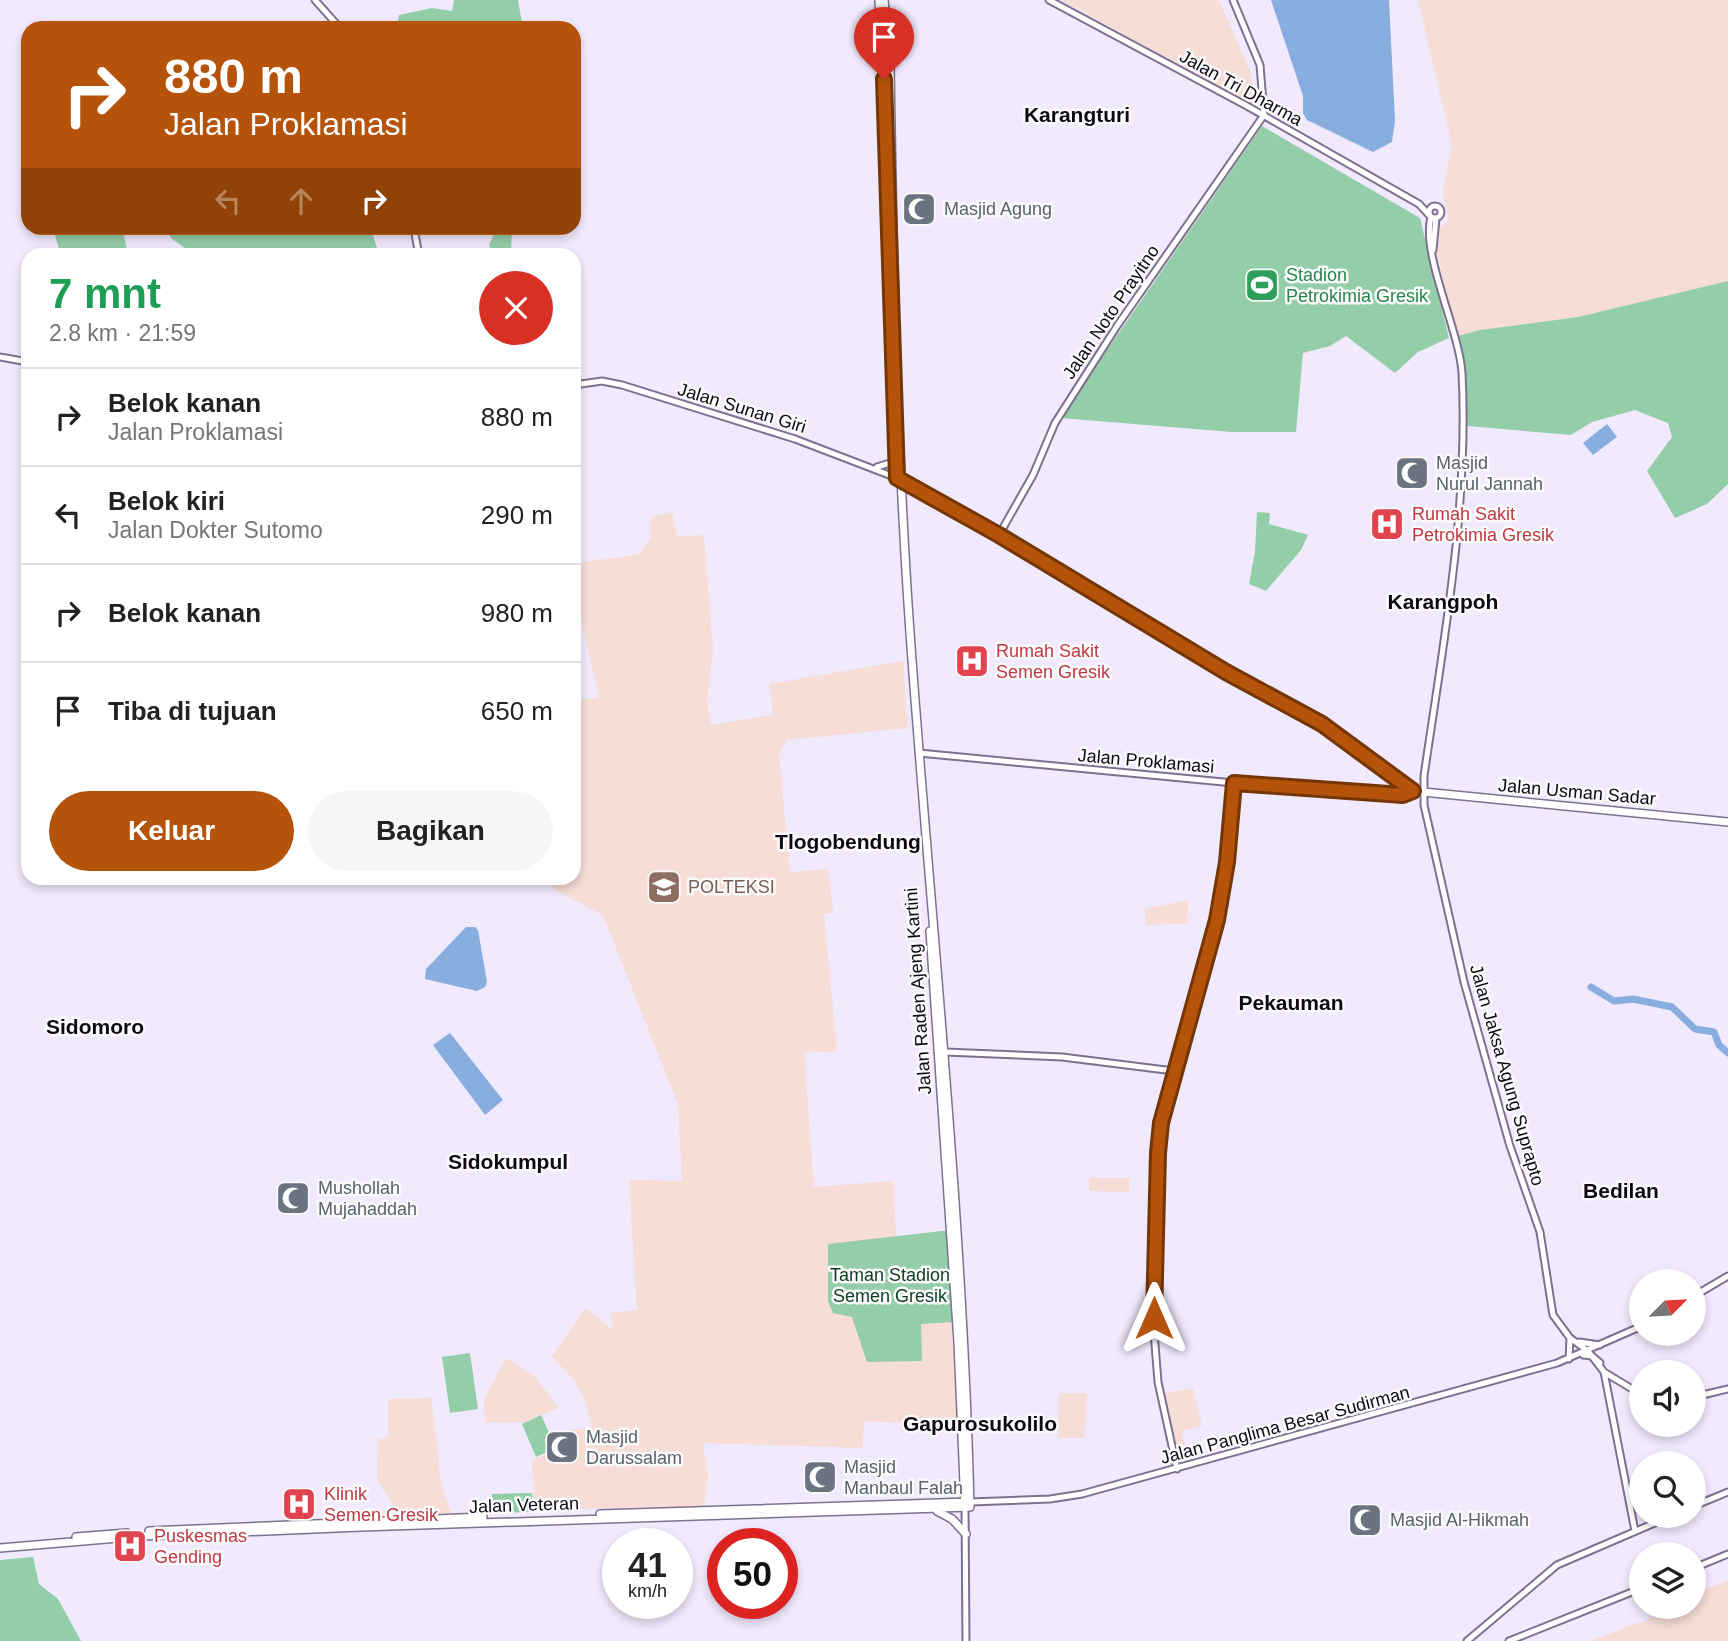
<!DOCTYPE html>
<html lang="id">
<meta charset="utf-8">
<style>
body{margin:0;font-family:Helvetica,sans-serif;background:#f6f6f6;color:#222;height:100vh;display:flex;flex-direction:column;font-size:26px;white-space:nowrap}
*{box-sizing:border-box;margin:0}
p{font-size:23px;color:#767676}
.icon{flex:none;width:38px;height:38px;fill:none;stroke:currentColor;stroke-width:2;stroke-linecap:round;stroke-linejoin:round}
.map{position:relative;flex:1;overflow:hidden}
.details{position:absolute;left:21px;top:248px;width:560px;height:637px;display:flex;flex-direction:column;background:#fff;border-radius:21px;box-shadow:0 4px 10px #0003}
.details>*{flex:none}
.banner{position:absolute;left:21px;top:21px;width:560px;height:214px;border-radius:21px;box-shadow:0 4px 10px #0003;background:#b45309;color:#fff;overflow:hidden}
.needle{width:46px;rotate:66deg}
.fabs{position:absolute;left:1629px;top:1269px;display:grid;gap:14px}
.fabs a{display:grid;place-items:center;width:77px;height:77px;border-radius:50%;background:#fff;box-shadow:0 4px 10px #0003;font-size:35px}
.speed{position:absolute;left:602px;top:1528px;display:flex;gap:14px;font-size:35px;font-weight:700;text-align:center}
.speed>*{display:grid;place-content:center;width:91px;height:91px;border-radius:50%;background:#fff;box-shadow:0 4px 10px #0003;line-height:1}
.speed small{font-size:18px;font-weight:400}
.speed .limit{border:10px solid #d22;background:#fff;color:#111}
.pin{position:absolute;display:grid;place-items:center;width:60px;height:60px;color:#fff;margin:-72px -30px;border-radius:50% 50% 50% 0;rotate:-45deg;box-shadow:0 0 7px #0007}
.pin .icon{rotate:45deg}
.me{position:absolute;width:77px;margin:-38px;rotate:0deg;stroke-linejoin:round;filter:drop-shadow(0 0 5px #0008)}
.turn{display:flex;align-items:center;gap:24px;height:147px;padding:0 28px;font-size:32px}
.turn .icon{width:91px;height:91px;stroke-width:2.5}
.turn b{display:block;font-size:49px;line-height:60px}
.lanes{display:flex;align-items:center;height:66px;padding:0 28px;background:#0003;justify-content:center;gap:35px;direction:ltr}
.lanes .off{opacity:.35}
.round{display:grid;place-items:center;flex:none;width:74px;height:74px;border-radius:37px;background:#f6f6f6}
.summary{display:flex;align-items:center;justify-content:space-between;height:119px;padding:0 28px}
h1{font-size:42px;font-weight:600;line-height:52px;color:#1e9e55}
.cta{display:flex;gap:14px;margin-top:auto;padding:14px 28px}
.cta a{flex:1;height:80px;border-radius:42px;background:#b45309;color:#fff;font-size:28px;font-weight:600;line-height:80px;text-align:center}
.cta a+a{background:#f6f6f6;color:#222}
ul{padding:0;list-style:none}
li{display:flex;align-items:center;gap:21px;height:98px;padding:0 28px;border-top:2px solid #e0e0e0}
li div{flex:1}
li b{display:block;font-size:26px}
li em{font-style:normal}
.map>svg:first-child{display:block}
.industrial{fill:#f6ddd6}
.education{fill:#f6ddd5}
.green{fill:#94cea9}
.water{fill:#87aedf}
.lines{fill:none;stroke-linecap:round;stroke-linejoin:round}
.river{stroke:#87aedf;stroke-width:7}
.tertiary-casing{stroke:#7e718f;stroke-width:9}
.secondary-casing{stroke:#7e718f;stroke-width:9}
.trunk-casing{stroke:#7e718f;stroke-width:10}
.tertiary{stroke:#fff;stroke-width:5}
.secondary{stroke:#fff;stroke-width:5}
.trunk{stroke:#fff;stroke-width:7}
.route-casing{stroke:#753606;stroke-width:18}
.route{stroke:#b45309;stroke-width:12}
.labels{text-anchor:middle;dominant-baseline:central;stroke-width:5;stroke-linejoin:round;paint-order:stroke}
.street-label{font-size:18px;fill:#0f0915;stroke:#fafafa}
.worship-label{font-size:18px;fill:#5b616d;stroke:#fafafa;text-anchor:start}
.leisure-label{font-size:18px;fill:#27864d;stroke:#fafafa;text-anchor:start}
.health-label{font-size:18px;fill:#be3a42;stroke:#fafafa;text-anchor:start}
.education-label{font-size:18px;fill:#785e54;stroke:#fafafa;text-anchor:start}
.park-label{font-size:18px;fill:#0b3b22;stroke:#fafafa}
.quarter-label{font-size:21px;font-weight:bold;fill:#0f0915;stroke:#fafafa}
</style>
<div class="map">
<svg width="1728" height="1641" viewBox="0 0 1728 1641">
<rect width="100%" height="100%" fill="#f1e9fd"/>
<path class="industrial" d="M1061,0H1219L1250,71L1259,108Z
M1418,0H1728V281L1578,317L1480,330L1458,336L1437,254L1436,238L1439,227L1447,223L1448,212L1442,193L1452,146Z
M672,512L677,537L704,535L713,649L707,703L711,725L773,715L769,684L903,661L908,728L787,740L779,753L790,872L828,869L833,912L824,914L837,1051L804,1053L814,1187L893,1181L896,1236L951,1230L960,1428L901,1432V1423L865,1421L862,1448L703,1443L708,1476L704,1506L534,1510L532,1460L547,1454L572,1453V1430L591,1427L586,1403L575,1381L552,1356L586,1308L612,1330L611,1313L637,1310L629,1180L682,1181L678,1104L603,915L555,890L548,879L574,878V699H599L574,585V563L638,555L650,540L651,517Z
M1728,1580V1641H1590L1681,1607L1694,1606V1594Z"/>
<path class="education" d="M653,873H675V901H653Z
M1188,900L1187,924L1146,925L1145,909Z
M769,1006L770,1075H690L669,1031L668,1007Z
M1089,1178H1130L1129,1192L1089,1191Z
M586,1308L612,1330L611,1313L637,1310L643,1360L613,1410L575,1381L552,1356Z
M506,1358L536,1377L558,1408L525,1422L485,1423L484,1400Z
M1193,1388L1202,1426L1182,1431L1187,1453L1176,1456L1162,1394Z
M1059,1393H1087L1084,1438H1058Z
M431,1398L441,1481L451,1513L393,1515L392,1503L377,1481L378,1439L388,1438V1399Z"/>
<path class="green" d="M454,0H518L523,28H397L399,15L432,8L452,11Z
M1262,126L1420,218L1449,338L1418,352L1395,373L1346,336L1330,346L1303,353L1296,432H1232L1060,418Z
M53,228H138L123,230L128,255L61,256Z
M165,228H371L379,255H195L172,239Z
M497,228L512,230L511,255H493L489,245Z
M1728,281V484L1707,504L1675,518L1647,471L1672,437L1668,423L1635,410L1592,422L1571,435L1467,426L1458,336L1480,330L1578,317Z
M1257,512L1270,513L1269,524L1308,535L1301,550L1266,591L1249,584L1255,551Z
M951,1230L956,1322L921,1324L922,1361L867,1362L852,1317L833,1313L828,1301V1244Z
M470,1353L478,1409L450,1413L442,1357Z
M541,1415L556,1448L536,1457L522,1424Z
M532,1493V1512L493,1513L492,1494Z
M33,1557L39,1584L58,1599L81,1641H0V1560Z"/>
<path class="water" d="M1271,0H1389L1395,121L1392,142L1373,152L1307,120L1303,113V96Z
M1607,424L1617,437L1593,455L1583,443Z
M466,927H475L478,930L487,982L485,987L477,991L425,979L426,969Z
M450,1033L503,1100L485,1115L433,1045Z"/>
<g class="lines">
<path class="river" d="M1591,987L1614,1001L1633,999L1672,1007L1695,1029L1714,1032L1719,1045L1728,1053"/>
<g class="tertiary-casing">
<path id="tertiary" d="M0,357L28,362
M999,535L1033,475L1055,423L1117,326L1264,115L1260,65L1233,0
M945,1052L1062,1057L1174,1071
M1588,1351L1604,1372L1635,1531
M1604,1372L1642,1395
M1694,1397L1728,1389
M1694,1506L1728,1492
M1467,1641L1557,1565L1671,1516"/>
</g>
<g class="secondary-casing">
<path id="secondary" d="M315,0L340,28
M1049,0L1247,106L1419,204L1430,216
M1429 212a6 6 0 1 1 12 0a6 6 0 1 1-12 0Z
M1431,217C1421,254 1459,329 1462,373C1469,506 1443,645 1424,776V805L1464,982L1510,1146L1540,1232L1553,1315L1570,1338L1588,1351
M414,228L419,256
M1433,250L1436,218
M574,385L602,381L622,385L795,439L897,478
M877,467L890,463L896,453
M919,753L1234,783L1403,795L1413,791
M1694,1296L1728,1276
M1579,1342L1600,1345
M1583,1355L1592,1356L1600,1363
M1569,1359L1570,1338
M1177,1469L1158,1382L1154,1332L1158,1153L1170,1084L1217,920L1227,862L1234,783
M970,1502L1050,1499L1082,1494L1557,1363L1642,1326
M965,1507L966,1641
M1694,1568L1728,1554
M1509,1641L1642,1588"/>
</g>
<g class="trunk-casing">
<path id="trunk" d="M879,0L887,154
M889,226L894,385
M895,422L897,466
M901,480L999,535L1226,672L1322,725L1413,791L1728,822
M930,931L958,1342L965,1507
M937,1511L952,1519L966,1534
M600,1514L969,1502
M149,1531L483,1517
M76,1537L127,1533
M0,1548L142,1536L361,1527L970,1507C963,1224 933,942 912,660C897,463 893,263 890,65L884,0"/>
</g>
<use href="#tertiary" class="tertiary"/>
<use href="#secondary" class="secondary"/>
<use href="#trunk" class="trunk"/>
</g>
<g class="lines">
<g class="route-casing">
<path id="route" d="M884,79L897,478L999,535L1226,672L1322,724L1413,791L1403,795L1234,783L1227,862L1217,920L1161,1123L1158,1153L1154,1318"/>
</g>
<use href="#route" class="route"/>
</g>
<defs>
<g id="mosque-square" transform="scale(1.75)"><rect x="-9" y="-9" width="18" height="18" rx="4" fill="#6b7280" stroke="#fafafa"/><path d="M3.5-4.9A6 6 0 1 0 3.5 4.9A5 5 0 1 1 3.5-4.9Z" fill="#fff"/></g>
<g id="stadium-square" transform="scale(1.75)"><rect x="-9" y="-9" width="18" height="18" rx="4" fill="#2e9e5b" stroke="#fafafa"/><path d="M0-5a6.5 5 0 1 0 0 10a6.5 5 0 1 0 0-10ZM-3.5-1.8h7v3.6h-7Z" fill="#fff"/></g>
<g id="hospital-square" transform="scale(1.75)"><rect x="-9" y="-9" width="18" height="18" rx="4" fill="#e0444e" stroke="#fafafa"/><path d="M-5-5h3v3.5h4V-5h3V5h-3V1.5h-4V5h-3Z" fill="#fff"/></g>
<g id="university-square" transform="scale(1.75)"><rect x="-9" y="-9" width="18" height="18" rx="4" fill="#8d6e63" stroke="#fafafa"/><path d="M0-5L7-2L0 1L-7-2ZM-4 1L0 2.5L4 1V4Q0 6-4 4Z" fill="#fff"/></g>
</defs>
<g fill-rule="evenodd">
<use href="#mosque-square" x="919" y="209"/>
<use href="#stadium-square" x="1262" y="285"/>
<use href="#mosque-square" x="1412" y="473"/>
<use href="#hospital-square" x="1387" y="524"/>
<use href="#hospital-square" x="972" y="661"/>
<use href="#university-square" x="664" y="887"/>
<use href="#mosque-square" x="293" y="1198"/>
<use href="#mosque-square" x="562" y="1447"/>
<use href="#mosque-square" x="820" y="1477"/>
<use href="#hospital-square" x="299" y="1504"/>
<use href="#mosque-square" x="1365" y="1520"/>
<use href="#hospital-square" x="130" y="1546"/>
</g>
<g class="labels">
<g class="street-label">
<text transform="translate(1241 88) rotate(29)">Jalan Tri Dharma</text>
<text transform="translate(1111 312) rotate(-56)">Jalan Noto Prayitno</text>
<text transform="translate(742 408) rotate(17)">Jalan Sunan Giri</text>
<text transform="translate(1146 761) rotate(5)">Jalan Proklamasi</text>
<text transform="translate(1577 792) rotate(5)">Jalan Usman Sadar</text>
<text transform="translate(918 991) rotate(-94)">Jalan Raden Ajeng Kartini</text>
<text transform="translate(1507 1075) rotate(74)">Jalan Jaksa Agung Suprapto</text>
<text transform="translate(1285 1425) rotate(-15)">Jalan Panglima Besar Sudirman</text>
<text transform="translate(524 1505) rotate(-2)">Jalan Veteran</text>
</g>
<g class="worship-label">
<text x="944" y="209">Masjid Agung</text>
<text x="1436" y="463">Masjid<tspan x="1436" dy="21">Nurul Jannah</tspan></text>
<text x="318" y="1188">Mushollah<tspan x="318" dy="21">Mujahaddah</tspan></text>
<text x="586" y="1437">Masjid<tspan x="586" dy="21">Darussalam</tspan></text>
<text x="844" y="1467">Masjid<tspan x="844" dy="21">Manbaul Falah</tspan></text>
<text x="1390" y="1520">Masjid Al-Hikmah</text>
</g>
<g class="leisure-label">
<text x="1286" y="275">Stadion<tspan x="1286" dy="21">Petrokimia Gresik</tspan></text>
</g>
<g class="health-label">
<text x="1412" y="514">Rumah Sakit<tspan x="1412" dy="21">Petrokimia Gresik</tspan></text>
<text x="996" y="651">Rumah Sakit<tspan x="996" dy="21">Semen Gresik</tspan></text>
<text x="324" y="1494">Klinik<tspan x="324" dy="21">Semen Gresik</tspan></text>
<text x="154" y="1536">Puskesmas<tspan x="154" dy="21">Gending</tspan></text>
</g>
<g class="education-label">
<text x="688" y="887">POLTEKSI</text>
</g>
<g class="park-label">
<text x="890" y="1275">Taman Stadion<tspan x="890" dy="21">Semen Gresik</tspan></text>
</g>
<g class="quarter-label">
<text x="1077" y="114">Karangturi</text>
<text x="1443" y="601">Karangpoh</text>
<text x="848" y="841">Tlogobendung</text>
<text x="1291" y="1002">Pekauman</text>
<text x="95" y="1026">Sidomoro</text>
<text x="508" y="1161">Sidokumpul</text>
<text x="1621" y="1190">Bedilan</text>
<text x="980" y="1423">Gapurosukolilo</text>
</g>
</g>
</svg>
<div class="fabs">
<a><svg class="needle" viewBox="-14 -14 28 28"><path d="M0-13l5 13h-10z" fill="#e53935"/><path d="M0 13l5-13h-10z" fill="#767676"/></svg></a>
<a><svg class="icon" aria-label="sound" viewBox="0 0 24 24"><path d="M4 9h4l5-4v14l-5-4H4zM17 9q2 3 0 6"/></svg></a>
<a><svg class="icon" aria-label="search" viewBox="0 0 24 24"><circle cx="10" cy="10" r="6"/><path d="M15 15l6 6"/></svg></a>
<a><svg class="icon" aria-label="layers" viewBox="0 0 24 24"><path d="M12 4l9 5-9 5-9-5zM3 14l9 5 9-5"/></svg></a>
</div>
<div class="speed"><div>41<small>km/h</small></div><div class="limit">50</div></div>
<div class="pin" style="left:884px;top:79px;background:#d93025"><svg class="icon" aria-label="arrive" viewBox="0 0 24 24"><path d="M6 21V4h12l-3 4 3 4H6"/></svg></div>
<svg class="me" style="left:1154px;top:1318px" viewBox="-20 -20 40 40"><path d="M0-17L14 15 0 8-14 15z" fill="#b45309" stroke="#fff" stroke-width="4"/></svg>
<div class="banner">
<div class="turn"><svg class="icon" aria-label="right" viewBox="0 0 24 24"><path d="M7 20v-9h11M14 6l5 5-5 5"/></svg><div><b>880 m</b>Jalan Proklamasi</div></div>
<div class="lanes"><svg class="icon off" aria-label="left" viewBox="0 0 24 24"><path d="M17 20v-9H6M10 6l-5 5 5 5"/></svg><svg class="icon off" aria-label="ahead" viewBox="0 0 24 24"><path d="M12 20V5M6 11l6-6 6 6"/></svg><svg class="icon" aria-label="right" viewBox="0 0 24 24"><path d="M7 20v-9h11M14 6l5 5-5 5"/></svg></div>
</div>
<section class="details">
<div class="summary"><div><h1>7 mnt</h1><p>2.8 km · 21:59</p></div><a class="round" style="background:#d93025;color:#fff"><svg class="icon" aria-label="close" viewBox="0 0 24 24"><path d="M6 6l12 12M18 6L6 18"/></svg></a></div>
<ul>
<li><svg class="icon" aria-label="right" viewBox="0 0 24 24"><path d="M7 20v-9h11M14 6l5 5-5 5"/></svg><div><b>Belok kanan</b><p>Jalan Proklamasi</p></div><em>880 m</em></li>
<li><svg class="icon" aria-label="left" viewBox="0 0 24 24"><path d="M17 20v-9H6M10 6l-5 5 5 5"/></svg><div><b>Belok kiri</b><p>Jalan Dokter Sutomo</p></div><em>290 m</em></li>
<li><svg class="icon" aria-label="right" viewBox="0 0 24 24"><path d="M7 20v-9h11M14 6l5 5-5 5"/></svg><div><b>Belok kanan</b></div><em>980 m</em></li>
<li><svg class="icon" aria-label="arrive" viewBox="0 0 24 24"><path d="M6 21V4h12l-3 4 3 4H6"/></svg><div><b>Tiba di tujuan</b></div><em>650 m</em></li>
</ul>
<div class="cta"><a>Keluar</a><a>Bagikan</a></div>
</section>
</div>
